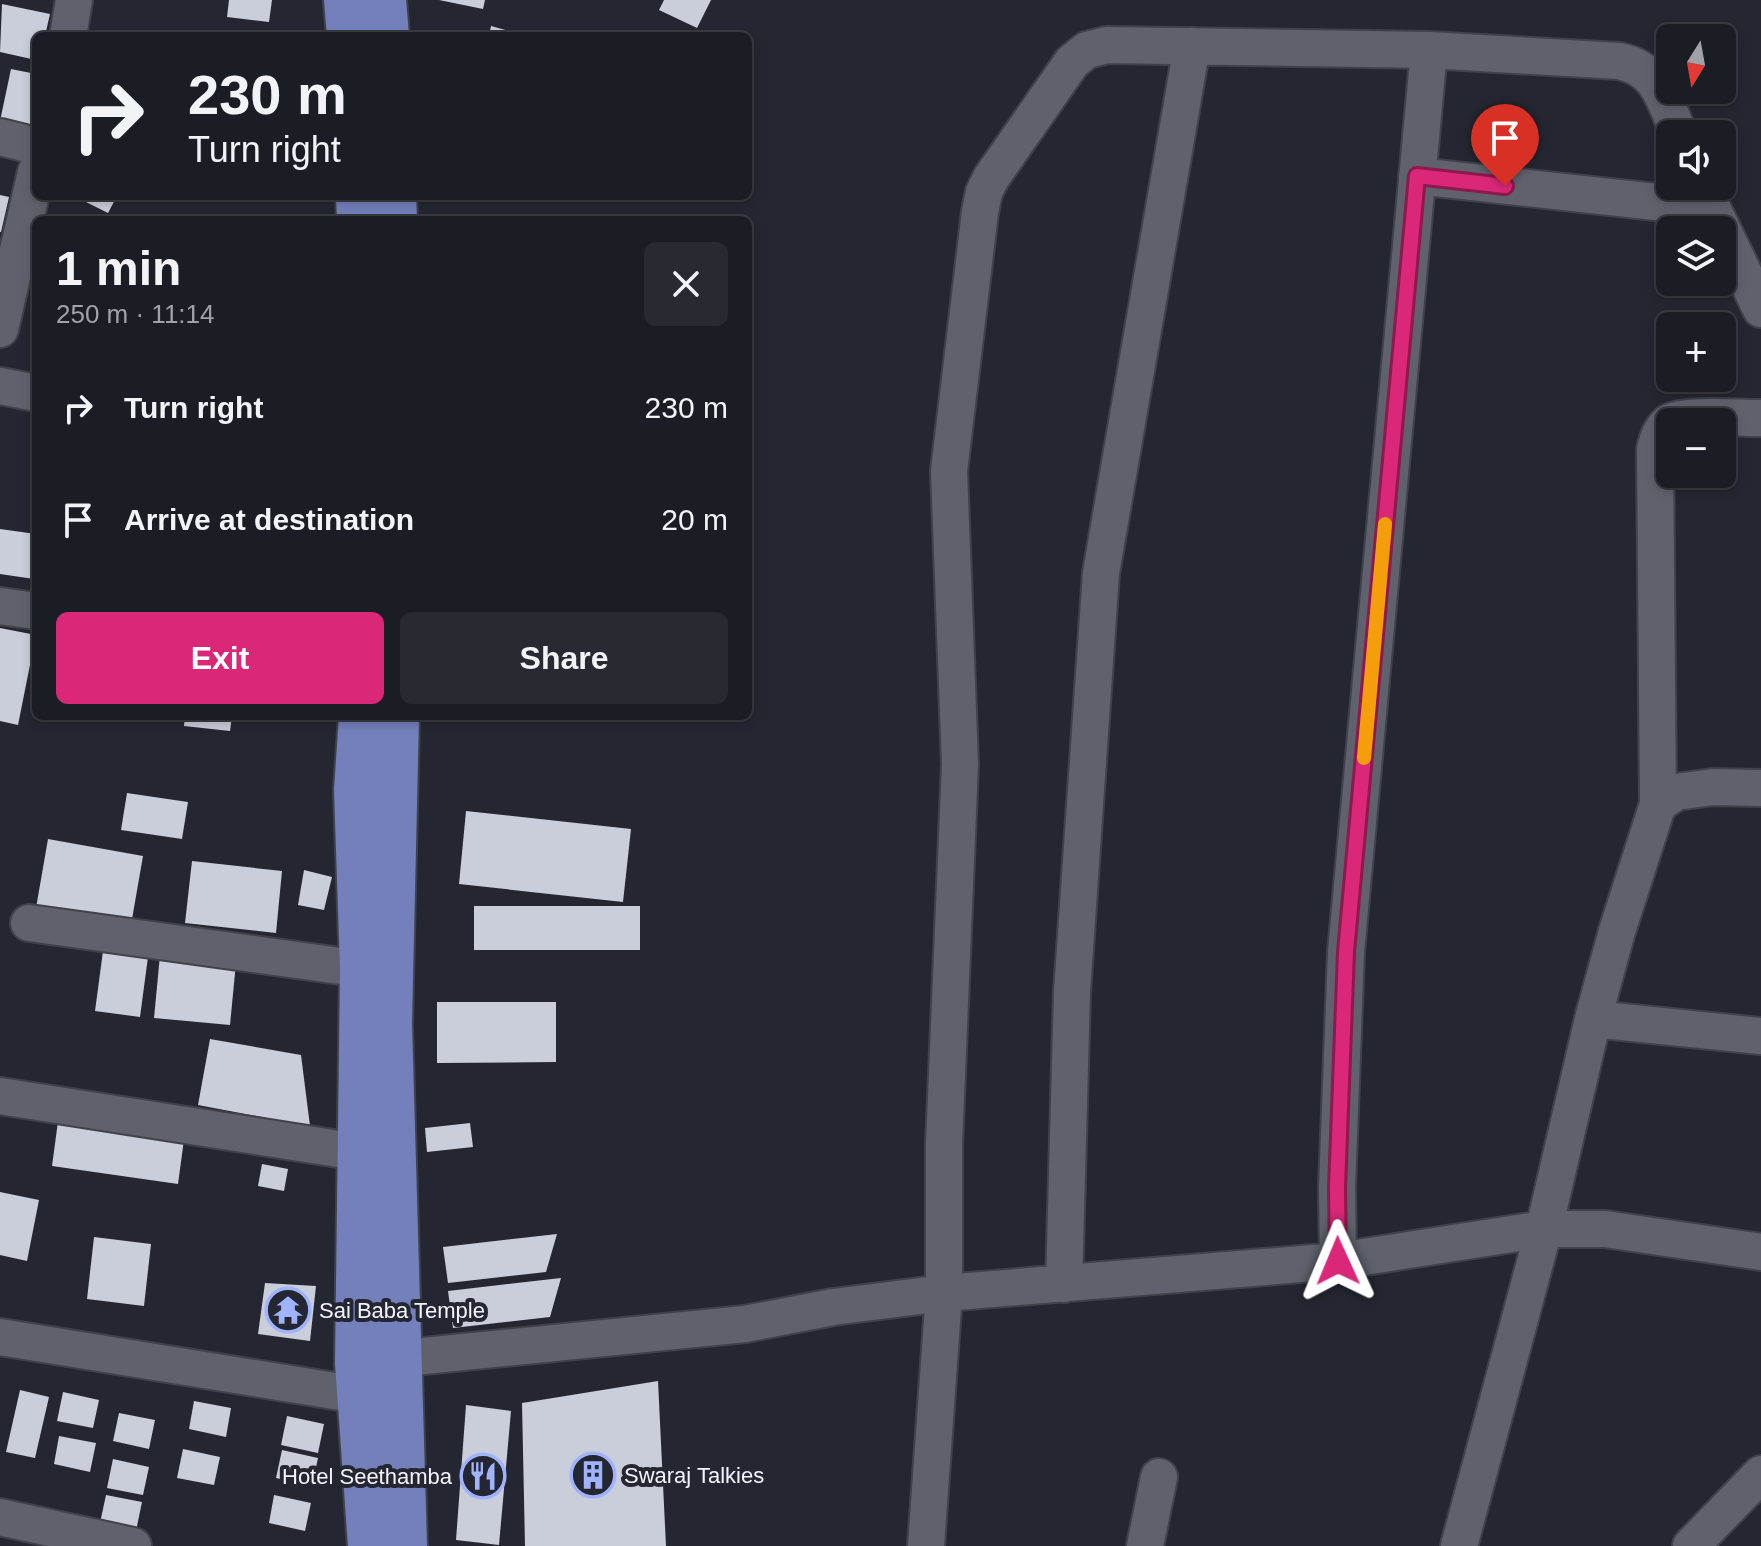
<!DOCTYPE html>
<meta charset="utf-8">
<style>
body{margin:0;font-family:Helvetica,sans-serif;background:#282a32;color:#f1f3f6;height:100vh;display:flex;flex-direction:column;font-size:30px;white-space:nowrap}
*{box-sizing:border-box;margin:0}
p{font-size:26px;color:#a0a2a7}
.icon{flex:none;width:44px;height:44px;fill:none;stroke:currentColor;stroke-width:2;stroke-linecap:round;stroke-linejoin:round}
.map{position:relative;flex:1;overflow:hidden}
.drawer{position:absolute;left:32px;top:216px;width:720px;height:504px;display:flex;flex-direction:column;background:#1b1d25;border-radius:12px;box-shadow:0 4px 12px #0003,0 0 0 2px #393b42}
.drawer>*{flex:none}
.banner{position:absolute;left:32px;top:32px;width:720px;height:168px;border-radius:12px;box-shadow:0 4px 12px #0003,0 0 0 2px #393b42;background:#1b1d25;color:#f1f3f6;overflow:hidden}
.needle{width:52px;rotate:191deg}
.buttons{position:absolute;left:1656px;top:24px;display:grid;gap:16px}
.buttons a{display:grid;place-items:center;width:80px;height:80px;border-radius:12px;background:#1b1d25;box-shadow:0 4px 12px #0003,0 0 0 2px #393b42;font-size:40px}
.pin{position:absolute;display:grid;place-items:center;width:68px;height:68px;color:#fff;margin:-82px -34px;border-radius:50% 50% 50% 0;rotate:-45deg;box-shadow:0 0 8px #0007}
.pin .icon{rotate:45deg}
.me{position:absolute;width:88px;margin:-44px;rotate:359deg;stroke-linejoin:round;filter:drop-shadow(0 0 6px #0008)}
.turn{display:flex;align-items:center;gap:28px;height:168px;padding:0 24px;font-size:36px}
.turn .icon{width:104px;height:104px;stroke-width:2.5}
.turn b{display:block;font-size:56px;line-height:68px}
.round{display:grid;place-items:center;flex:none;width:84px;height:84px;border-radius:12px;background:#282a32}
.headline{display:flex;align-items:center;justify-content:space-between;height:136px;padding:0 24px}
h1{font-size:48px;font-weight:600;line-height:60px}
.action{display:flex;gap:16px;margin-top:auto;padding:16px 24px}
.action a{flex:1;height:92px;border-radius:12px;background:#db2777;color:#fff;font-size:32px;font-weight:600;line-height:92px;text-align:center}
.action a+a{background:#282a32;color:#f1f3f6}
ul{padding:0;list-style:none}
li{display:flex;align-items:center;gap:24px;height:112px;padding:0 24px}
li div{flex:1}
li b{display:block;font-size:30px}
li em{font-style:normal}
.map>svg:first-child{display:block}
.building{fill:#cacdda}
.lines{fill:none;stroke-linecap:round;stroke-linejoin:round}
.minor-casing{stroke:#3f424a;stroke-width:40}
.major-casing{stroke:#3f424a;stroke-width:48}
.minor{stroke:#5f626d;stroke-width:36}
.major{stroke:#7380bb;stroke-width:44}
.route-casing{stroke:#8e194d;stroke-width:20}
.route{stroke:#db2777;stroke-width:14}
.slow{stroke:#f59e0b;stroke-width:14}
.labels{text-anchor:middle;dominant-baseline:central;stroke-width:8;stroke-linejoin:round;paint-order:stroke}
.poi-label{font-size:22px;fill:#f2f4fb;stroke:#242731;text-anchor:start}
</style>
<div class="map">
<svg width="1761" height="1546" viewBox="0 0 1761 1546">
<rect width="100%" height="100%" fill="#242731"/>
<path class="building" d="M229,0H272L269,22L227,17Z
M439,0H485L483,9Z
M664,0H711L697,28L659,10Z
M2,4L50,14L45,36H36V60L0,52Z
M491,26L524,35V36H489Z
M11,69L36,74L35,128L0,121Z
M0,195L9,197L1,232H0Z
M74,196H117L108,213Z
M701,196H726L725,202Z
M0,529L36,534L34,579L0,574Z
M0,628L36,635L18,725L0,721Z
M94,716H117L116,722Z
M185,716H232L230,731L184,726Z
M127,793L188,802L182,839L121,830Z
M466,811L631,829L623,902L459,884Z
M48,839L143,856L131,925L36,908Z
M192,861L282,871L276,933L185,923Z
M304,870L332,877L324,910L298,905Z
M474,906H640V950H474Z
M103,951L148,957L140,1017L95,1011Z
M160,955L236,963L230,1025L154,1018Z
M437,1002H556V1062L437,1063Z
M210,1039L301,1055L310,1126L198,1105Z
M59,1114L185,1132L178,1184L52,1166Z
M470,1123L473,1147L427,1152L425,1128Z
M262,1164L288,1169L284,1191L258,1186Z
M0,1192L39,1200L27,1261L0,1255Z
M557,1234L546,1272L448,1283L443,1247Z
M94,1237L151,1244L144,1306L87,1299Z
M561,1278L550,1317L453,1328L448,1291Z
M265,1283L316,1286L310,1341L258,1334Z
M658,1381L666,1546H525L522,1403Z
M20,1390L49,1397L35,1458L6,1452Z
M63,1392L99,1400L93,1428L57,1421Z
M194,1401L231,1408L226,1437L189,1429Z
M466,1405L511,1411L499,1545L456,1540Z
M119,1413L155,1420L149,1449L113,1441Z
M287,1416L324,1424L318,1453L281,1445Z
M59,1436L96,1443L90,1472L54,1464Z
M183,1449L220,1457L214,1485L177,1478Z
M282,1450L318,1458L312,1486L276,1478Z
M113,1459L149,1467L143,1495L107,1488Z
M106,1495L142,1502L136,1531L100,1523Z
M274,1495L311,1503L305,1531L269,1523Z"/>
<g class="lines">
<g class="minor-casing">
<path id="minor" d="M68,36L74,0
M0,137L36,146
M1417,176L1711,208
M1702,187L1761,309
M0,329L36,172
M0,386L36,393
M0,606L36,611
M1658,804L1655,450C1657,440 1661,428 1670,422C1683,414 1743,418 1761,418
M29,923L362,969
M1593,1019L1761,1036
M0,1096L358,1152
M1338,1261L1337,1188L1346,952L1429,50
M1064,1284L1072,992L1101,573L1192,46
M0,1337L359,1395
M373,1361L745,1324L833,1307L944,1293L1338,1261L1544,1229H1605L1761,1252
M0,1517L133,1546
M926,1546L944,1293V1145L960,764L949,471L980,212L984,192L991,178L1072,62L1087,50L1107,45L1429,50L1619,61C1659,69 1664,100 1679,134
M1145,1546L1159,1477
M1459,1546L1544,1229L1593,1019L1617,931L1658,804L1676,792L1713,787L1761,788
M1691,1546L1761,1474"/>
</g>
<g class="major-casing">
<path id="major" d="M346,0L349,36
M384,0L387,36
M358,196L359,220
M394,196L395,220
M361,716L356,790L362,969L357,1363L370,1546
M397,716L390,1024L405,1546"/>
</g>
<use href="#minor" class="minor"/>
<use href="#major" class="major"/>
</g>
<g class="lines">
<g class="route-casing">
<path id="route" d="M1338,1261L1337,1188L1346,952L1417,176L1505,186"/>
</g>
<use href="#route" class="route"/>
<path class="slow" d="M1364,758L1385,524"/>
</g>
<defs>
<g id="temple-ring" transform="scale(2.3)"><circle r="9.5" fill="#242731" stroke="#a0b3fd" stroke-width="1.5"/><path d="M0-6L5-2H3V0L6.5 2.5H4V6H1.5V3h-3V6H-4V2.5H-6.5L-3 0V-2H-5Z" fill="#a0b3fd"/></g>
<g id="building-ring" transform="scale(2.3)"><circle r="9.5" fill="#242731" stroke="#a0b3fd" stroke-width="1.5"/><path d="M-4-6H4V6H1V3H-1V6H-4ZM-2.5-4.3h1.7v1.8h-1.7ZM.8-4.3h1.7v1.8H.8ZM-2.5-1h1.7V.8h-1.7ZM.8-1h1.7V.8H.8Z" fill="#a0b3fd"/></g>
<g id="restaurant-ring" transform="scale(2.3)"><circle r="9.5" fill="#242731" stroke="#a0b3fd" stroke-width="1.5"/><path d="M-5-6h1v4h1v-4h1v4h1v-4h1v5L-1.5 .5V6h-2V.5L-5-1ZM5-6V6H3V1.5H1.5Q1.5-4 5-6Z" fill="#a0b3fd"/></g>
</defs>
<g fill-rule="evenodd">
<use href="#temple-ring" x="288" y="1310"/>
<use href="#building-ring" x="593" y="1475"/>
<use href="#restaurant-ring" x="483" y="1476"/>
</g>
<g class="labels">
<g class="poi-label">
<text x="319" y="1310">Sai Baba Temple</text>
<text x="624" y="1475">Swaraj Talkies</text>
<text x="452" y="1476" text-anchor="end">Hotel Seethamba</text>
</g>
</g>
</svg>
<div class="buttons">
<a><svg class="needle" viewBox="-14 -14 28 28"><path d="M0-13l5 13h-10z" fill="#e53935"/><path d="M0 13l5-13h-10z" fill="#a0a2a7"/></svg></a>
<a><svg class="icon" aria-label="sound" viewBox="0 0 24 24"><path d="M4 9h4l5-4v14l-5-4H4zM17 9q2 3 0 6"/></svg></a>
<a><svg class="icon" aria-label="layers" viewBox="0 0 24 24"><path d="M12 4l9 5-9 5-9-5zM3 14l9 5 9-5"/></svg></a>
<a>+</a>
<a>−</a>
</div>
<div class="pin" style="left:1505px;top:186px;background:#d93025"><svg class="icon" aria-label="arrive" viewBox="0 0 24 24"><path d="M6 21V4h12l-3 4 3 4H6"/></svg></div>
<svg class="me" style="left:1338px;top:1261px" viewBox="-20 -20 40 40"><path d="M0-17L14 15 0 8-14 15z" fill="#db2777" stroke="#fff" stroke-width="4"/></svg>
<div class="banner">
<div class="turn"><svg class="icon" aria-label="right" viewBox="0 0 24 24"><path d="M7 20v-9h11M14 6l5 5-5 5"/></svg><div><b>230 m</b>Turn right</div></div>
</div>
<section class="drawer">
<div class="headline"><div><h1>1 min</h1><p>250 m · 11:14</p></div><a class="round"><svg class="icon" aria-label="close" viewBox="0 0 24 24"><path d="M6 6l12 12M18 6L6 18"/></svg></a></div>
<ul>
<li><svg class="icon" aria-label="right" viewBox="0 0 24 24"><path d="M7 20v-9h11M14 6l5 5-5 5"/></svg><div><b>Turn right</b></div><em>230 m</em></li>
<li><svg class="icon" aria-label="arrive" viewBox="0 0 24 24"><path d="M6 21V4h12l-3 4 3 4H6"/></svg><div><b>Arrive at destination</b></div><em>20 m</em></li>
</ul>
<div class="action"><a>Exit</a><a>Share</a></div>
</section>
</div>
